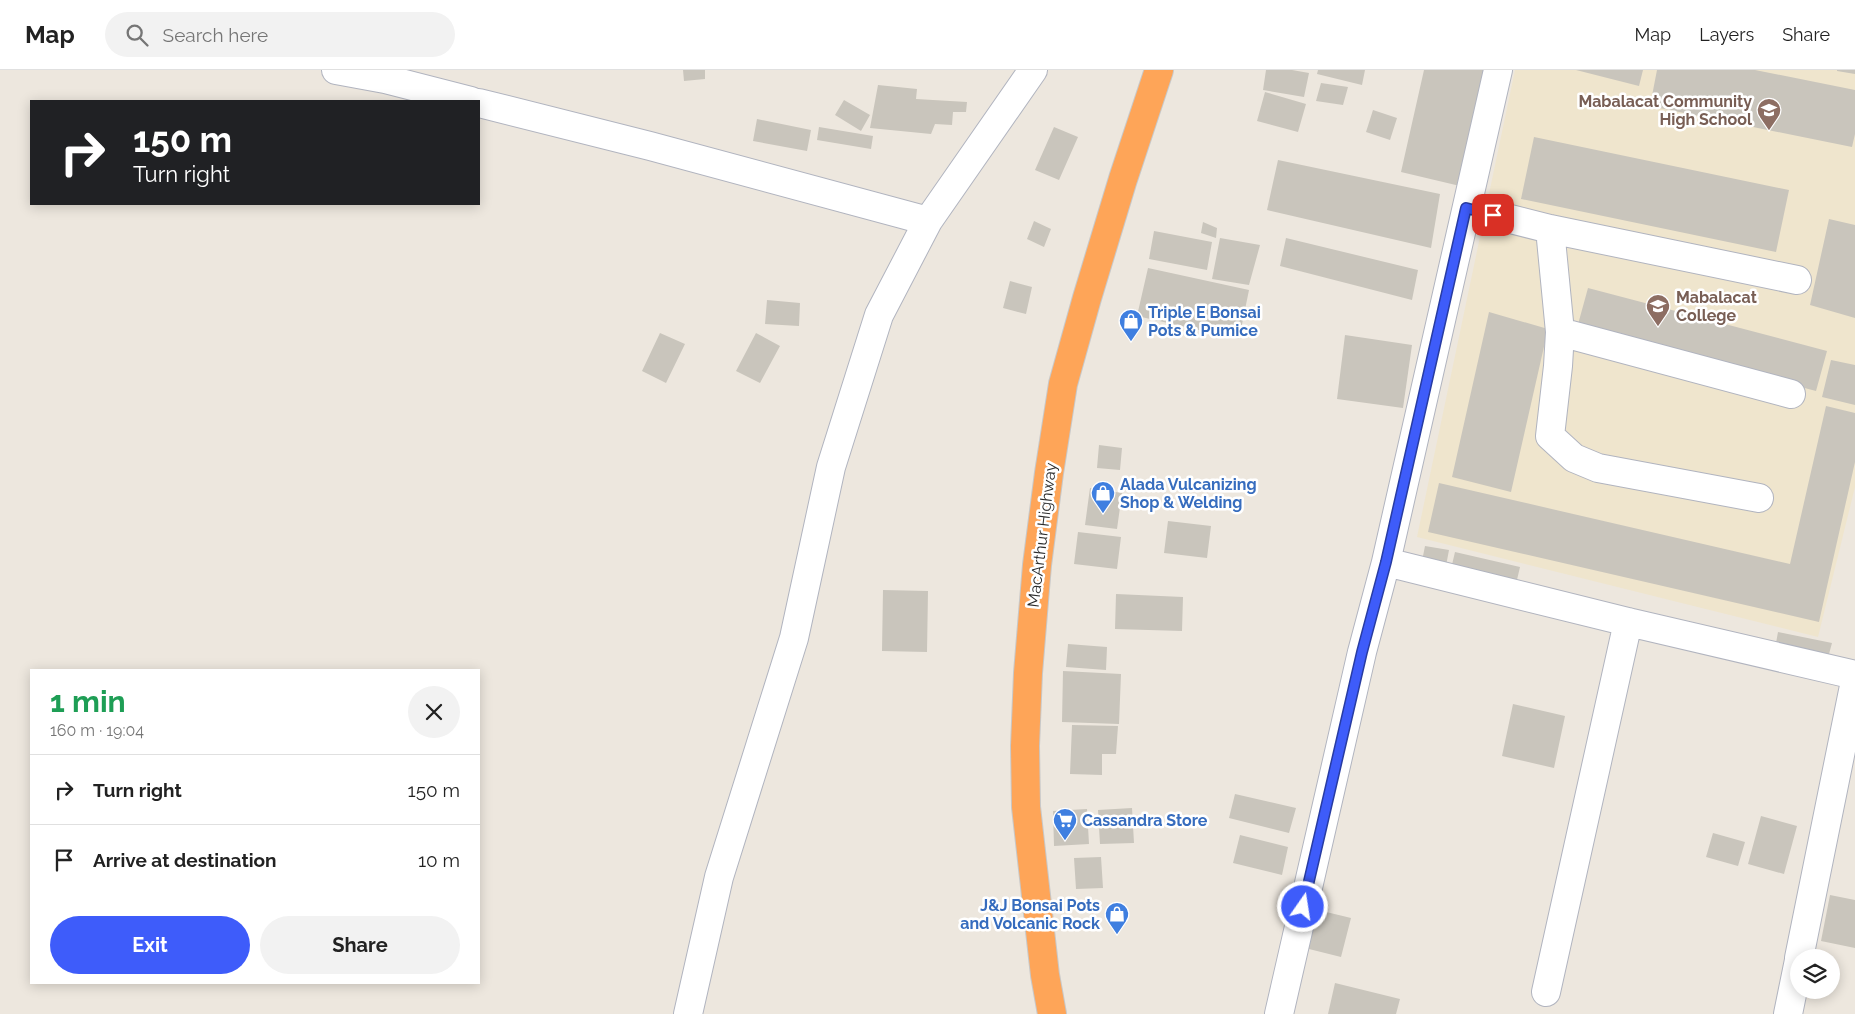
<!DOCTYPE html>
<meta charset="utf-8">
<style>
body{margin:0;font-family:Raleway,sans-serif;background:#f2f2f2;color:#222;height:100vh;display:flex;flex-direction:column;font-size:19px;white-space:nowrap}
*{box-sizing:border-box;margin:0}
p{font-size:16px;color:#767676}
.icon{flex:none;width:28px;height:28px;fill:none;stroke:currentColor;stroke-width:2;stroke-linecap:round;stroke-linejoin:round}
.map{position:relative;flex:1;overflow:hidden}
.panel{position:absolute;left:30px;top:599px;width:450px;height:315px;display:flex;flex-direction:column;background:#fff;border-radius:0px;box-shadow:0 2px 12px #0003}
.panel>*{flex:none}
.hud{position:absolute;left:30px;top:30px;width:450px;height:105px;border-radius:0px;box-shadow:0 2px 12px #0003;background:#202124;color:#fff;overflow:hidden}
.buttons{position:absolute;left:1790px;top:879px;display:grid;gap:10px}
.buttons a{display:grid;place-items:center;width:50px;height:50px;border-radius:50%;background:#fff;box-shadow:0 2px 12px #0003;font-size:25px}
.pin{position:absolute;display:grid;place-items:center;width:42px;height:42px;color:#fff;margin:-21px;border-radius:10px;box-shadow:0 2px 8px #0006}
.me{position:absolute;width:55px;margin:-28px;rotate:13deg;stroke-linejoin:round;filter:drop-shadow(0 0 4px #0008)}
.turn{display:flex;align-items:center;gap:18px;height:105px;padding:0 20px;font-size:22px}
.turn .icon{width:65px;height:65px;stroke-width:2.5}
.turn b{display:block;font-size:35px;line-height:42px}
.round{display:grid;place-items:center;flex:none;width:52px;height:52px;border-radius:26px;background:#f2f2f2}
.summary{display:flex;align-items:center;justify-content:space-between;height:85px;padding:0 20px}
h1{font-size:30px;font-weight:700;line-height:38px;color:#1e9e55}
.cta{display:flex;gap:10px;margin-top:auto;padding:10px 20px}
.cta a{flex:1;height:58px;border-radius:30px;background:#3e5cfa;color:#fff;font-size:20px;font-weight:700;line-height:58px;text-align:center}
.cta a+a{background:#f2f2f2;color:#222}
ul{padding:0;list-style:none}
li{display:flex;align-items:center;gap:15px;height:70px;padding:0 20px;border-top:1px solid #e0e0e0}
li div{flex:1}
li b{display:block;font-size:19px}
li em{font-style:normal}
header{display:flex;align-items:center;gap:30px;box-sizing:border-box;height:70px;padding:0 25px;background:#fff;border-bottom:1px solid #e0e0e0}
header strong{font-size:24px}
nav{display:flex;gap:28px;margin-inline-start:auto;font-size:18px}
.search{width:350px;height:45px;background:#f2f2f2;display:flex;align-items:center;gap:12px;box-sizing:border-box;padding:0 18px;border-radius:28px;color:#767676;font-size:19px}
.map>svg:first-child{display:block}
.education{fill:#efe5cd}
.building{fill:#c9c5bc}
.lines{fill:none;stroke-linecap:round;stroke-linejoin:round}
.minor-casing{stroke:#b1b4bf;stroke-width:30}
.highway-casing{stroke:#c8c8c8;stroke-width:30}
.minor{stroke:#fff;stroke-width:28}
.highway{stroke:#fea558;stroke-width:28}
.route-casing{stroke:#283ca2;stroke-width:12}
.route{stroke:#3e5cfa;stroke-width:9}
.labels{text-anchor:middle;dominant-baseline:central;stroke-width:5;stroke-linejoin:round;paint-order:stroke}
.education-label{font-size:16px;font-weight:bold;fill:#785e54;stroke:#fff;text-anchor:end}
.shop-label{font-size:16px;font-weight:bold;fill:#366cbe;stroke:#fff;text-anchor:start}
.street-label{font-size:16px;fill:#2b2b2b;stroke:#fff}
</style>
<header>
<strong>Map</strong>
<div class="search"><svg class="icon" aria-label="search" viewBox="0 0 24 24"><circle cx="10" cy="10" r="6"/><path d="M15 15l6 6"/></svg>Search here</div>
<nav><a>Map</a><a>Layers</a><a>Share</a></nav>
</header>
<div class="map">
<svg width="1855" height="944" viewBox="0 0 1855 944">
<rect width="100%" height="100%" fill="#ede7de"/>
<path class="education" d="M1515,0H1855V417L1818,567L1417,467Z"/>
<path class="building" d="M683,0H705V9L684,11Z
M1266,0H1292L1309,3L1304,27L1263,20Z
M1318,0H1365L1362,15L1317,4Z
M1424,0H1484L1460,116L1401,102Z
M1576,0H1643L1639,16Z
M1657,0H1755L1855,20V64L1852,77L1650,36Z
M1837,0H1855V4L1837,1Z
M1321,13L1348,17L1343,35L1316,31Z
M878,15L917,19L916,29L967,32L966,42H953L952,55L935,54L931,64L870,58Z
M1265,22L1306,34L1298,62L1257,51Z
M844,30L870,45L861,61L835,45Z
M1373,40L1397,48L1390,70L1366,62Z
M757,49L811,60L807,81L753,71Z
M819,57L873,66L871,79L817,70Z
M1054,57L1078,67L1059,110L1035,100Z
M1534,67L1789,120L1776,182L1521,129Z
M1278,90L1440,124L1431,178L1267,140Z
M1829,149L1855,155V248L1810,235Z
M1034,151L1051,159L1044,177L1027,169Z
M1203,152L1217,158L1216,168L1201,163Z
M1154,161L1212,172L1207,200L1149,189Z
M1220,168L1260,175L1249,215L1212,209Z
M1286,168L1418,200L1412,230L1280,196Z
M1148,198L1249,220L1239,269L1137,246Z
M1010,211L1032,217L1026,244L1003,238Z
M1588,218L1827,281L1816,321L1577,258Z
M767,230L800,233L799,256L765,254Z
M1489,242L1548,259L1511,422L1452,407Z
M660,263L685,274L666,313L642,301Z
M756,263L780,276L760,313L736,301Z
M1345,265L1412,275L1403,338L1337,329Z
M1831,290L1855,295V335L1822,327Z
M1826,336L1855,343V392L1819,552L1428,462L1439,413L1790,494Z
M1099,375L1122,378L1120,400L1097,398Z
M1090,418L1122,423L1117,459L1085,455Z
M1168,451L1211,456L1207,488L1164,483Z
M1078,462L1121,467L1117,499L1074,494Z
M1425,476L1449,480L1445,501L1421,496Z
M1455,482L1520,497L1516,514L1451,499Z
M883,520L928,521L927,582L882,581Z
M1116,524L1183,527L1182,561L1115,559Z
M1778,562L1832,573L1829,584L1776,573Z
M1068,574L1107,577L1106,600L1066,597Z
M1063,601L1121,604L1119,654L1062,652Z
M1513,634L1565,646L1554,698L1502,686Z
M1072,655L1118,656L1116,684H1102V705L1070,704Z
M1235,724L1296,738L1289,763L1229,748Z
M1132,738L1134,773L1100,774L1098,740Z
M1087,739L1089,774L1054,776L1053,741Z
M1761,746L1797,756L1784,804L1748,794Z
M1713,763L1745,772L1738,796L1706,787Z
M1240,765L1288,777L1282,805L1233,793Z
M1101,787L1103,818L1076,819L1074,788Z
M1830,825L1855,830V878L1821,871Z
M1314,839L1351,848L1341,887L1305,878Z
M1335,913L1400,929L1396,944H1328Z"/>
<g class="lines">
<g class="minor-casing">
<path id="minor" d="M336,0L385,9L471,31
M479,33L650,76L928,151
M1467,138L1550,159L1797,210
M1550,159L1560,262L1558,296L1550,366L1574,388L1598,398L1759,428
M1560,262L1791,324
M1386,492L1628,552L1855,605
M1799,888L1855,611
M1546,922L1628,552
M688,944L719,807L794,568L831,397L879,245L928,151L1033,0
M1279,944L1362,582L1386,492L1498,0
M1788,944L1799,890"/>
</g>
<g class="highway-casing">
<path id="highway" d="M1052,944L1045,905L1026,737L1025,676L1028,603L1037,495L1049,403L1063,314L1087,228L1123,109L1159,0"/>
</g>
<use href="#minor" class="minor"/>
<use href="#highway" class="highway"/>
</g>
<g class="lines">
<g class="route-casing">
<path id="route" d="M1303,837L1362,582L1386,492L1466,138L1493,145"/>
</g>
<use href="#route" class="route"/>
</g>
<defs>
<g id="school-pin" transform="scale(1.25)"><path d="M0 17L-7.5 6A9.5 9.5 0 1 1 7.5 6Z" fill="#8d6e63" stroke="#fff"/><path d="M0-5L7-2L0 1L-7-2ZM-4 1L0 2.5L4 1V4Q0 6-4 4Z" fill="#fff"/></g>
<g id="university-pin" transform="scale(1.25)"><path d="M0 17L-7.5 6A9.5 9.5 0 1 1 7.5 6Z" fill="#8d6e63" stroke="#fff"/><path d="M0-5L7-2L0 1L-7-2ZM-4 1L0 2.5L4 1V4Q0 6-4 4Z" fill="#fff"/></g>
<g id="shop-pin" transform="scale(1.25)"><path d="M0 17L-7.5 6A9.5 9.5 0 1 1 7.5 6Z" fill="#3f7fe0" stroke="#fff"/><path d="M-5-2.5h2.3a2.7 3.5 0 0 1 5.4 0H5L5.5 6h-11ZM-1.5-2.5h3a1.5 2.3 0 0 0-3 0Z" fill="#fff"/></g>
<g id="supermarket-pin" transform="scale(1.25)"><path d="M0 17L-7.5 6A9.5 9.5 0 1 1 7.5 6Z" fill="#3f7fe0" stroke="#fff"/><path d="M-6-5.5h2.5l.6 2H6L4.5 2H-2.5L-4.4-4H-6ZM-1.5 3.2a1.3 1.3 0 1 0 .1 0ZM3 3.2a1.3 1.3 0 1 0 .1 0Z" fill="#fff"/></g>
</defs>
<g fill-rule="evenodd">
<use href="#school-pin" x="1769" y="40"/>
<use href="#university-pin" x="1658" y="236"/>
<use href="#shop-pin" x="1131" y="251"/>
<use href="#shop-pin" x="1103" y="423"/>
<use href="#supermarket-pin" x="1065" y="750"/>
<use href="#shop-pin" x="1117" y="844"/>
</g>
<g class="labels">
<g class="education-label">
<text x="1752" y="31">Mabalacat Community<tspan x="1752" dy="18">High School</tspan></text>
<text x="1676" y="227" text-anchor="start">Mabalacat<tspan x="1676" dy="18">College</tspan></text>
</g>
<g class="shop-label">
<text x="1148" y="242">Triple E Bonsai<tspan x="1148" dy="18">Pots &amp; Pumice</tspan></text>
<text x="1120" y="414">Alada Vulcanizing<tspan x="1120" dy="18">Shop &amp; Welding</tspan></text>
<text x="1082" y="750">Cassandra Store</text>
<text x="1100" y="835" text-anchor="end">J&amp;J Bonsai Pots<tspan x="1100" dy="18">and Volcanic Rock</tspan></text>
</g>
<g class="street-label">
<text transform="translate(1042 465) rotate(-83)">MacArthur Highway</text>
</g>
</g>
</svg>
<div class="buttons">
<a><svg class="icon" aria-label="layers" viewBox="0 0 24 24"><path d="M12 4l9 5-9 5-9-5zM3 14l9 5 9-5"/></svg></a>
</div>
<div class="pin" style="left:1493px;top:145px;background:#d93025"><svg class="icon" aria-label="arrive" viewBox="0 0 24 24"><path d="M6 21V4h12l-3 4 3 4H6"/></svg></div>
<svg class="me" style="left:1303px;top:837px" viewBox="-20 -20 40 40"><circle r="17" fill="#3e5cfa" stroke="#fff" stroke-width="3"/><path d="M0-11L8 9 0 5-8 9z" fill="#fff"/></svg>
<div class="hud">
<div class="turn"><svg class="icon" aria-label="right" viewBox="0 0 24 24"><path d="M7 20v-9h11M14 6l5 5-5 5"/></svg><div><b>150 m</b>Turn right</div></div>
</div>
<section class="panel">
<div class="summary"><div><h1>1 min</h1><p>160 m · 19:04</p></div><a class="round"><svg class="icon" aria-label="close" viewBox="0 0 24 24"><path d="M6 6l12 12M18 6L6 18"/></svg></a></div>
<ul>
<li><svg class="icon" aria-label="right" viewBox="0 0 24 24"><path d="M7 20v-9h11M14 6l5 5-5 5"/></svg><div><b>Turn right</b></div><em>150 m</em></li>
<li><svg class="icon" aria-label="arrive" viewBox="0 0 24 24"><path d="M6 21V4h12l-3 4 3 4H6"/></svg><div><b>Arrive at destination</b></div><em>10 m</em></li>
</ul>
<div class="cta"><a>Exit</a><a>Share</a></div>
</section>
</div>
